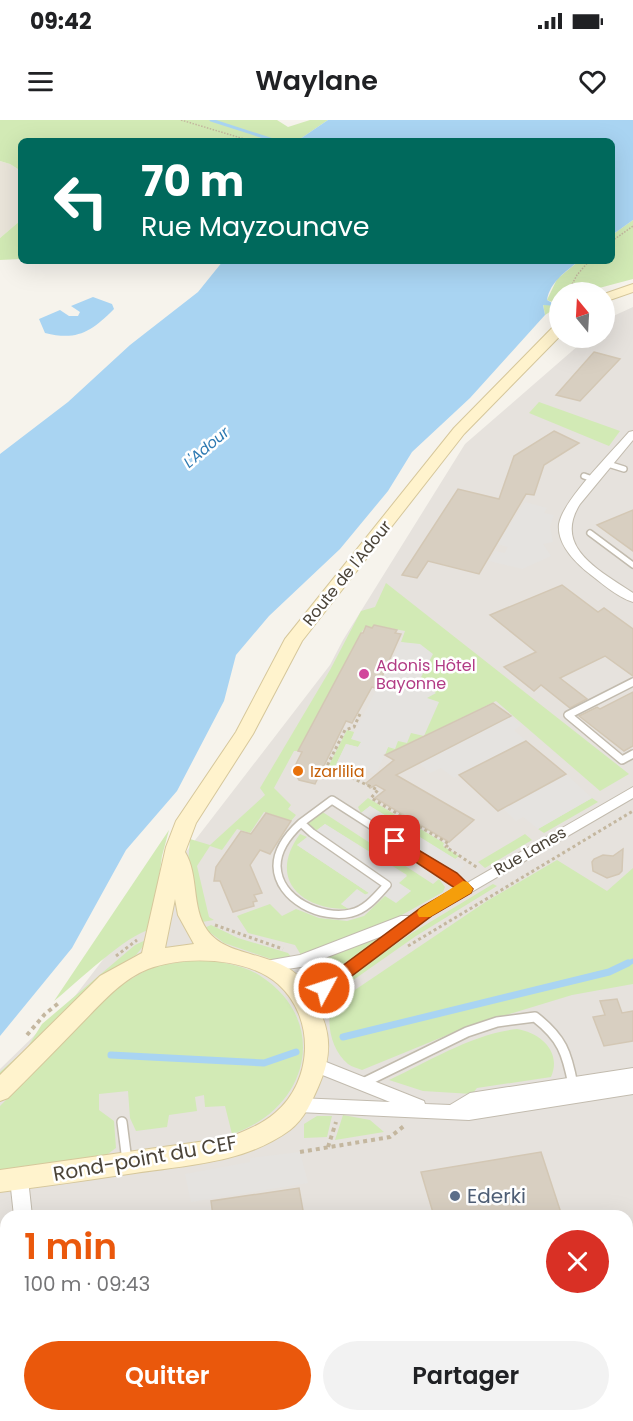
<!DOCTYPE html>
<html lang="fr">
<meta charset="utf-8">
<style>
body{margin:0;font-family:Poppins,sans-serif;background:#f2f2f2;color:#202124;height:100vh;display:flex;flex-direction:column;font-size:22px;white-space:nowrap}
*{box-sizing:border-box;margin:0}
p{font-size:20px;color:#757577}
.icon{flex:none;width:33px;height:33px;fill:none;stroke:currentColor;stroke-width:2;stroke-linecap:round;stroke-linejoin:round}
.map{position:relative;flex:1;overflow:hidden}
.drawer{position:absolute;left:0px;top:1090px;width:633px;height:212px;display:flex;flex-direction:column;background:#fff;border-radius:18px 18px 0 0;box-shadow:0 6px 24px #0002}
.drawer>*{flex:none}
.hud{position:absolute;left:18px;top:18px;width:597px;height:126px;border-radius:9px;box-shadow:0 6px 24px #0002;background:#00695c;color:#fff;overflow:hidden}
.needle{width:39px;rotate:342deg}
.tools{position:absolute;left:549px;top:162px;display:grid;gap:12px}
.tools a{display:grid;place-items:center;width:66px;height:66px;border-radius:50%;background:#fff;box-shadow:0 6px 24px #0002;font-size:30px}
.pin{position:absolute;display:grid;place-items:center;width:51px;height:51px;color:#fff;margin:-26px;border-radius:12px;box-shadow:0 3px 9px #0006}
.me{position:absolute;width:66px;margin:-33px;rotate:50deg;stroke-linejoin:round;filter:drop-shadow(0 0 4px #0008)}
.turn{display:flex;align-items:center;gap:21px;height:126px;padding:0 24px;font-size:27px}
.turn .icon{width:78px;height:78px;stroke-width:2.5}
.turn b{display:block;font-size:42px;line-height:51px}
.round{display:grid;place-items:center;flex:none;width:63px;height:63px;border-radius:32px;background:#f2f2f2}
.headline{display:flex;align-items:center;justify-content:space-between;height:102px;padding:0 24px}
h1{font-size:36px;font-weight:600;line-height:45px;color:#ea580c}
.action{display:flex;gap:12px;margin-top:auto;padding:12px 24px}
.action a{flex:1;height:69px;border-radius:36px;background:#ea580c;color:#fff;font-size:24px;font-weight:600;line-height:69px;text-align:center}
.action a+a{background:#f2f2f2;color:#202124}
.status{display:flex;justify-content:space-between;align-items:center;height:42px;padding:0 30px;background:#fff;direction:ltr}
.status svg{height:16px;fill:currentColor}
header{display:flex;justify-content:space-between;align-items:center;height:78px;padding:0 24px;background:#fff;font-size:27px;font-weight:600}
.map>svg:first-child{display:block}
.residential{fill:#eae5da}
.industrial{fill:#e6e2dd;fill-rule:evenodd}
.green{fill:#d2eab5}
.parking{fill:#e5e3e0}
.water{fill:#a9d4f2}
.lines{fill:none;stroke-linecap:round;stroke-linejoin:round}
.stream-far2{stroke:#a9d4f2;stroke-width:3}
.stream-far1{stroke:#a9d4f2;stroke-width:5}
.stream{stroke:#a9d4f2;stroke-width:7}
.building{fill:#d8cfc1;stroke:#d3c7b4;stroke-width:1.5}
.lane-far2-casing{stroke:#c2bbae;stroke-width:8}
.lane-far1-casing{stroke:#c2bbae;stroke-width:10}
.lane-casing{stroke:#c2bbae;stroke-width:12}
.street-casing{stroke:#c2bbae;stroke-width:2}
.secondary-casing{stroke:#d6c79b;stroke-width:2}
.path-far2{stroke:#c4b79f;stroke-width:1.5;stroke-dasharray:1.5 1.5;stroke-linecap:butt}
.path-far1{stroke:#c4b79f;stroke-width:3;stroke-dasharray:3 3;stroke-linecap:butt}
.path{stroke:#c4b79f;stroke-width:4;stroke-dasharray:4 4;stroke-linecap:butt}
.lane-far2{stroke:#fff;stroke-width:5}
.lane-far1{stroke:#fff;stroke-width:7}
.lane{stroke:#fff;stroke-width:9}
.street{fill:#fff;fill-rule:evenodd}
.secondary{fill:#fff3cd;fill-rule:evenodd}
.route{fill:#ea580c;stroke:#983908;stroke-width:1.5}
.slow{fill:#f59e0b}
.hotel-dot{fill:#d1479c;stroke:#fff;stroke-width:2}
.food-dot{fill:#e8710a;stroke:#fff;stroke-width:2}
.service-dot{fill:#5c6f8a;stroke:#fff;stroke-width:2}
.labels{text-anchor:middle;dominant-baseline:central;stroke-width:5;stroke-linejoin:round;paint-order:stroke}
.far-water-label{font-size:15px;font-style:italic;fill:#2e7ab2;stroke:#fff}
.street-label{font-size:16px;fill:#4b4439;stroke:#fff}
.hotel-label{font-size:16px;fill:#b23c85;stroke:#fff;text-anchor:start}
.food-label{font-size:16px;fill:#c56008;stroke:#fff;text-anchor:start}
.near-street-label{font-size:20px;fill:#4b4439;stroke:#fff}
.near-service-label{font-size:20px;fill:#4e5e75;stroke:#fff;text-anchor:start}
</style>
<div class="status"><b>09:42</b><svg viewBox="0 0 49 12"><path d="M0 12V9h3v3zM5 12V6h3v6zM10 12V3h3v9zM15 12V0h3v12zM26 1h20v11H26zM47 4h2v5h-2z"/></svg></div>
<header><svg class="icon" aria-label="menu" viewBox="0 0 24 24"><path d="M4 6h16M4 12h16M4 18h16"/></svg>Waylane<svg class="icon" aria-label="heart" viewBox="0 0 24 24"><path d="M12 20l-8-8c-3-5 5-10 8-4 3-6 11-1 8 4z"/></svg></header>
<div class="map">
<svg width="633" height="1301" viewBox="0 0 633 1301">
<rect width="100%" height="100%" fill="#f6f3ec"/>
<path class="residential" d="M0,41L10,44L21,51V100L0,118Z"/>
<path class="industrial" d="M633,187V1301H0V949L75,876L330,545L343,520L465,324L587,218H604L605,202L609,198ZM6,1096H627V1296H6Z"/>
<path class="green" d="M0,0H277L288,7L310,0H328L297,21H21V51L10,44L0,41Z
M21,100V139L0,140V118Z
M633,100V159L584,172H560L559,186L545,195L543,184H558L547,180L557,159L579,141H612V115Z
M539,282L620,311L609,326L529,293Z
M386,463L629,654L600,671L496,581L385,635L388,627L398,621L427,578L415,568L405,565L409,524L401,522L405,511L374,505L372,508L366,506L361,513L298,631H294L274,668L291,685L288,689L296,695L291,701L264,692L250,713L237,709L222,730L210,726L197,746L209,797L214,800L202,802L188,743L190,719L210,725L265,675L260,668L330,550L361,491L375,487Z
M347,610L354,612L352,619L362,621L358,627L346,624L333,651L327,649Z
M368,678L407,702L402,706L370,686L361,693L358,687Z
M592,678L598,682L544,713L538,709Z
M321,691L433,764L439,759L445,767L443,772L400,796L301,835L295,825L248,813L237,796L270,784L282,796L296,789L319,798L347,801L364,796L385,776L411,771L398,763L407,755L325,704L316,711L306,703Z
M412,704L444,723L443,726L459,736L455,739L406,709Z
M169,710L162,736L152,809C125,815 78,862 54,881Z
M300,714L307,717L297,725L369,773L341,784L349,789C301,790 267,759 300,714Z
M525,714L532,720L485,748L478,742Z
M557,740L607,771L633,748V864L572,875L467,907L362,950C358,948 352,947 348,944C331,930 324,900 334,881L340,880L487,781Z
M493,764L497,766L416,816L339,870L334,867L412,813Z
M211,805L238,818L288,833L292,838L271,839L224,823L204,808Z
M150,818L136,835L107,853L0,961V952L27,928L42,904L135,825Z
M377,819L378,820L322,859L308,844Z
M202,839C221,842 242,845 259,855C332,901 308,990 232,1014L225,986L205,987L204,975L195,977L197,991L169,995L167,1007L136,1011L130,998L128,971L99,974V990L114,1001L116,1028L105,1036L0,1051V986L117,867L154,846Z
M517,909C541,913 562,932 551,957L477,968L472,974L423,971L389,960C430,941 472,914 517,909Z
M343,995L370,1000L384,1012L335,1020Z
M317,996H332L327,1017L304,1018V1004Z"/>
<path class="parking" d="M525,382L547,388L544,393L554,395L550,406L553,422L543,424L551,436L522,449L489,441L495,431L505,433L508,427L497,424Z
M401,522L420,524L433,534L417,565L407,562L405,565L415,568L425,564L436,573L427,578L439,582L424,616L411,613L407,623L398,621L395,629L388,627L376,654L357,649L354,655L333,651L346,624L358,627L361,622L351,619Z
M511,596L521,605L514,610L526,621L454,658L441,648L430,653L419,643Z
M566,654L592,678L538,709L523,697L516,701L503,688Z
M370,686L465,745L452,757L356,697Z
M325,704L407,756L399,763L411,771L396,783L385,776L375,777L354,793L341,784L357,769L366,775L369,773L297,725Z
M300,1032L308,1063L191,1082L185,1054L250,1042V1038Z"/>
<path class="water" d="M328,0H633V100L612,115V21H297Z
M223,141H579C565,152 550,162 547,180L558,186L543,185L545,195L470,278L412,332L388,371L340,429L269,496L236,535L224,581L177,671L126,730L72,828L0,916V334L68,282L130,225L198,172Z
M93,177L112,184L114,189C91,212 77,221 45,213L39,199L60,190L69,196H78L80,192L71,186Z"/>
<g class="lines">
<path class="stream-far2" d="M211,0L276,21"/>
<path class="stream-far1" d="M625,845L633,841"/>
<path class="stream" d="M343,917L609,852L628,843
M111,935L264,943L296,932"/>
</g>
<path class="building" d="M594,232L620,239L580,281L556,275Z
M554,311L579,323L544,345L534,375L526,374L479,454L428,441L417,458L402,455L458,369L499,379L514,336Z
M633,390V431L597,405Z
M562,465L598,492L604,488L633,509V556L605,536L560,558L587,579L570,588L541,565L534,571L504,547L536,532L490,495Z
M374,505L397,510L395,513L401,514L381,559L375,568L372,567L352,603L346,601L315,664L299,660L293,650L302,632L298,631L361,513H363L366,506L372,508Z
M633,572V626L624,631L579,596L597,587L600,589Z
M493,583L511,596L396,655L474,700L449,722L375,678L385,670L376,665L370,668L366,663L394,640L385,635Z
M526,621L566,654L498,691L459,655Z
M266,693L291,701L270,734L260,730L250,745L262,773L254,775L257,781L253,782L254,786L233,792L220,761H214L216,747L241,711L251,714Z
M623,729L622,751L619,754L607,758L593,751L592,742L594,739L603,735L613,736Z
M617,879L622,893L633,891V921L604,926L593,897L605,895L600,881Z
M541,1032L562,1096H434L421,1052Z
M299,1068L304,1096H213L211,1081Z"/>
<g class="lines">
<g class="lane-far2-casing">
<path id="lane-far2" d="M608,344L624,349
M584,356L595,360
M590,413L633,445"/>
</g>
<g class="lane-far1-casing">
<path id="lane-far1" d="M633,562L568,595L622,640L633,634
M301,703L312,713L387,765C377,776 366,790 351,793C322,800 278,780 277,746C277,729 289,714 301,703Z
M301,703L332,680L452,757L466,769"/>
</g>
<g class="lane-casing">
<path id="lane" d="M363,963L467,912L497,902L535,897C562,918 567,933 573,965
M122,1002L127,1041
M627,1278L633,1277
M534,1301L554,1296"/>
</g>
<g class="street-casing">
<path id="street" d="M633,311V320L580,384C552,428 601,451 633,473V482C617,477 599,461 586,451C573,440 557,423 559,404C563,380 612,332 629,312Z
M633,667V678L432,795L330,872L316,897L310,898L304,897L302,892L318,864L385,815L301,847L265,852L260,850L257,846L260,842L300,835L401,796H410Z
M316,938L424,981L425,984L450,985L470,973L633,948V974L469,1000L298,992L292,990L290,985L292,980L298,978L390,982L310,950L308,945L310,940Z
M19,1051L25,1053L28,1059L32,1096H14L10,1059L13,1053Z
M32,1296H52L53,1301H33Z"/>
</g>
<g class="secondary-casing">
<path id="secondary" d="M633,164V172L604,182V174Z
M560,204V216L464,314L302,521L253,614L196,703L185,732C199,755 191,787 207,810C229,841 284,829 307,867C328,901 336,927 319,965C312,981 305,998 290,1010C245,1043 189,1045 135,1053C90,1060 45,1066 0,1072V1050L227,1018C243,1012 261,1005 275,993C313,961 316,898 278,864C247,837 185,835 148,849C120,860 99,886 78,907C55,931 32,954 8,978L0,981V955L100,856L142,833L166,727L176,701L236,612L285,519L454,308L555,205ZM175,779L178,795L194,824L165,828Z"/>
</g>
<path class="path-far2" d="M181,0L251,21
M612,121L633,106
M568,172L577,155L589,141"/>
<path class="path-far1" d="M360,594L354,607L345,610L325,650L352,658L378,670L371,678L449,724L446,727L478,748
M215,805L283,829
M408,826L633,691
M116,836L137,820"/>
<path class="path" d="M27,915L45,894L60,882
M328,1027L336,1002
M300,1032L390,1017L404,1006"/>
<use href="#lane-far2" class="lane-far2"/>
<use href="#lane-far1" class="lane-far1"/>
<use href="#lane" class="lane"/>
<use href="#street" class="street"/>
<use href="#secondary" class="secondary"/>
</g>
<path class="route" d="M395,716L457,753L473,769L471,773L433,795L329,873L324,874L318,873L316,868L318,864L422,787L455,768L390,725L388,721L390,717Z"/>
<path class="slow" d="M463,761L468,762L473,769L471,773L430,797H419L417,793L419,789Z"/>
<circle class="hotel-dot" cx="364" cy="554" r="6"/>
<circle class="food-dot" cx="298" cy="651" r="6"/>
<circle class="service-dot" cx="455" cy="1076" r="6"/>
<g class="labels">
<g class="far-water-label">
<text transform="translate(206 327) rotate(-40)">L'Adour</text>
</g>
<g class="street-label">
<text transform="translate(347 453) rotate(-51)">Route de l'Adour</text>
<text transform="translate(530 731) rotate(-30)">Rue Lanes</text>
</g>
<g class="hotel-label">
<text x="376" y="545">Adonis Hôtel<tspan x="376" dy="18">Bayonne</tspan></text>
</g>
<g class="food-label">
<text x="310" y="651">Izarlilia</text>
</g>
<g class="near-street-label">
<text transform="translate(145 1038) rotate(-10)">Rond-point du CEF</text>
</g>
<g class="near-service-label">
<text x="467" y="1076">Ederki</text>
</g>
</g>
</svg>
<div class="tools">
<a><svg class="needle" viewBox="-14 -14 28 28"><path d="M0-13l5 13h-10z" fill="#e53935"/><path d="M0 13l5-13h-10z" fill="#757577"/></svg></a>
</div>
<div class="pin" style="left:395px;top:721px;background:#d93025"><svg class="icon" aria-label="arrive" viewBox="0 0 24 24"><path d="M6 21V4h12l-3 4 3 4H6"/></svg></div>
<svg class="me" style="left:324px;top:868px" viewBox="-20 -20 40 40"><circle r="17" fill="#ea580c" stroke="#fff" stroke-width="3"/><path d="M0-11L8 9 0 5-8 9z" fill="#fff"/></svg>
<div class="hud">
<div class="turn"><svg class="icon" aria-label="left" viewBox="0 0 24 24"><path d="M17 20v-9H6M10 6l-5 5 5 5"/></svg><div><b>70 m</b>Rue Mayzounave</div></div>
</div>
<section class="drawer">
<div class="headline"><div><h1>1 min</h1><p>100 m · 09:43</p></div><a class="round" style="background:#d93025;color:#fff"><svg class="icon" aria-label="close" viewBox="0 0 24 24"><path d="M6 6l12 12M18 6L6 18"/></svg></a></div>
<div class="action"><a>Quitter</a><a>Partager</a></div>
</section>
</div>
